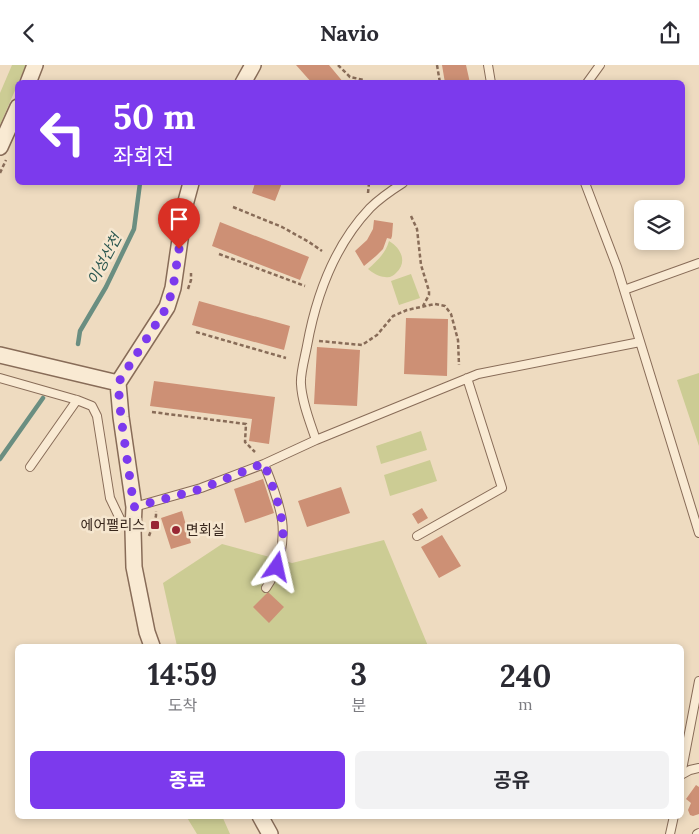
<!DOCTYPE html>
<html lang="ko">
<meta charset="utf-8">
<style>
body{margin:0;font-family:Lora,"Noto Sans KR",serif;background:#f2f2f3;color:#2b2b33;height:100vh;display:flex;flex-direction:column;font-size:19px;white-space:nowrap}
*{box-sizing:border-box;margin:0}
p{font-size:16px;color:#7c7c81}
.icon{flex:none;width:28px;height:28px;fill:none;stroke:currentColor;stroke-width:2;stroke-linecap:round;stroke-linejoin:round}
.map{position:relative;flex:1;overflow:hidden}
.side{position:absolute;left:15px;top:579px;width:669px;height:175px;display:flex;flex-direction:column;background:#fff;border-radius:8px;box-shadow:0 2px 8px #0003}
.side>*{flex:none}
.top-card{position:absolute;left:15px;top:15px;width:670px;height:105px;border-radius:8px;box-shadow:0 2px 8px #0003;background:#7c3aed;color:#fff;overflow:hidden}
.controls{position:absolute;left:634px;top:135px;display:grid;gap:10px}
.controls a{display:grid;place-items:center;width:50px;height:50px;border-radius:8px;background:#fff;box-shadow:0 2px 8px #0003;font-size:25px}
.pin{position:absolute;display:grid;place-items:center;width:42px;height:42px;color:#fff;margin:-51px -21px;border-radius:50% 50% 50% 0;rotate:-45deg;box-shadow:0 0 5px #0007}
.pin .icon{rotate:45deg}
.me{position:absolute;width:55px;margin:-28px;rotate:11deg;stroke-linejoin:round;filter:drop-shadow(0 0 4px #0008)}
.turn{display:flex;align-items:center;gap:18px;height:105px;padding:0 15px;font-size:22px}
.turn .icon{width:65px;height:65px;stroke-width:2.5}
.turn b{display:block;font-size:35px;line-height:42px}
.eta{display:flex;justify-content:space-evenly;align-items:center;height:85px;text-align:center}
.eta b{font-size:30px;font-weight:700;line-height:35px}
.cta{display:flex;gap:10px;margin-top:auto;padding:10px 15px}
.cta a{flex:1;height:58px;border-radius:8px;background:#7c3aed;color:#fff;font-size:20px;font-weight:700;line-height:58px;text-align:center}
.cta a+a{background:#f2f2f3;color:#2b2b33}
header{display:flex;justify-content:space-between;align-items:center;height:65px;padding:0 15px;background:#fff;font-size:22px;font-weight:700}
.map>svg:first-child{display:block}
.green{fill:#cccc94}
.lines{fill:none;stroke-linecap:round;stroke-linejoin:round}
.stream{stroke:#6a8e81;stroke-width:4.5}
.building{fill:#cd9075}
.service-casing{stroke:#886c58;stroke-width:10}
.minor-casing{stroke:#886c58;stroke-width:18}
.path{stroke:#886c58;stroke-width:2.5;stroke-dasharray:4 2.5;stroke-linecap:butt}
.service{stroke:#f9ead3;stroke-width:8}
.minor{stroke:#f9ead3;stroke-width:15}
.route{stroke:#7c3aed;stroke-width:9;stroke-dasharray:0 16.2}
.poi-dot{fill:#982734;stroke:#f6e7d0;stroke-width:2}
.labels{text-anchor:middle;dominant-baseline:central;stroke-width:5;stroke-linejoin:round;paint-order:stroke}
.poi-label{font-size:14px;fill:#37261c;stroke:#f6e7d0;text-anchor:end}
.water-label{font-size:15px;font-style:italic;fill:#2b5750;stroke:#f6e7d0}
</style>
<header><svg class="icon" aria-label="back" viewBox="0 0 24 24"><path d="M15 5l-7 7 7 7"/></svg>Navio<svg class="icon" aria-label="share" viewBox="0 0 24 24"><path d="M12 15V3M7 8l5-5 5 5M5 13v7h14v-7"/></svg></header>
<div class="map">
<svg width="699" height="769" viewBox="0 0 699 769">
<rect width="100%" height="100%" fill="#eedbc0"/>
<path class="green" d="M12,0H26L0,60V28Z
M389,176C401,183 408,197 396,208C393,211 390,213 385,212C379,212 373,208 368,204C376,197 386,188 389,176Z
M411,209L420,233L399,240L391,216Z
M699,308V381L677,315Z
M421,366L427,385L381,399L376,381Z
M430,395L437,416L390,431L384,410Z
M384,475L428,581H177L163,518L222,479L292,498Z
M186,751H222L230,769H197Z"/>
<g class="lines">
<path class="stream" d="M78,279L80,266L106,222L134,164L140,118
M0,394L43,333"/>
</g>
<path class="building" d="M296,0H329L344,18H312Z
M442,0H466L470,18H445Z
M255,118H282L275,136L252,128Z
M374,155L393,158L392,171L391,174L387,173L383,184L376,191L364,201L355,186L367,175L373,164Z
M220,157L309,192L300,215L212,181Z
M199,236L290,261L284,285L192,260Z
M406,253L448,254L447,311L404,309Z
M317,282L360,285L357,341L314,339Z
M154,316L275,332L269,379L249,376L252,354L150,341Z
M263,414L274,448L245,458L234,424Z
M341,422L350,448L307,462L298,436Z
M422,443L428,453L418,459L412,449Z
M182,446L191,478L171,484L161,453Z
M442,470L461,501L439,513L421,482Z
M268,527L284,542L269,558L253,542Z
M696,720L699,722V749L693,751L690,750L688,745L691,738L686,734Z"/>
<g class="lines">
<g class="service-casing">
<path id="service" d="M488,0L491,18
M587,18L600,0
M585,118L617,202L699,468
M624,225L699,198
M0,313L77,335L92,341L97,351L110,433L122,458L133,465
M316,375L478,309L640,277
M264,399C271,416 279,436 282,455C285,478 279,504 266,523
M30,402L77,335
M134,442L201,423L264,399L316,375C310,357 302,338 301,319C300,309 305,292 307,281C316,231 334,181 370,143C379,134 392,125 403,118
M417,471L502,423L467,313
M681,710L699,616
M681,710L690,705L699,703
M670,769L674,751
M697,769L699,768"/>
</g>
<g class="minor-casing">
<path id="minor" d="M28,18L35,0
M243,18L253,0
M0,82L18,42
M0,290L118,318
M152,581L147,567L134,502L133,465L134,442L121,352L118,318L167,242L173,223L185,140L191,118
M260,751L270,769"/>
</g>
<path class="path" d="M338,0L350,12L364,15L367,18
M437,0L440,18
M0,108L6,95
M368,128L369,118
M233,142L282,162L309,177L322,186
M411,151L417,164L421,200L429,226V230L423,241
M219,189L305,221
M188,224L191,215V208
M196,267L286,293
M319,276L362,280L377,270L393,251L407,245L435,239L445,241L451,249L458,275L459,300
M152,347L246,359L245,377L255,387
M149,471L156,451V446"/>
<use href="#service" class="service"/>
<use href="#minor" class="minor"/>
</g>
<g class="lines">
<path class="route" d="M179,184L173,223L167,242L118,318L121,352L134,442L201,424L264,398C272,420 282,444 283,467C283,479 279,491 277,502"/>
</g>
<g class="poi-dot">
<rect x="150" y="455" width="10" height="10" rx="2.5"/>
<circle cx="176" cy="465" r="5"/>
</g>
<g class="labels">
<g class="poi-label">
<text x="145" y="460">에어팰리스</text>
<text x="186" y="465" text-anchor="start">면회실</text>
</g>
<g class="water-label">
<text transform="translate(104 194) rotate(-62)">이성산천</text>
</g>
</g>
</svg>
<div class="controls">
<a><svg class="icon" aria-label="layers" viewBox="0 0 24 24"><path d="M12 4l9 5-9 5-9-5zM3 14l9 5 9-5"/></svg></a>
</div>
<div class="pin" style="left:179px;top:184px;background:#d93025"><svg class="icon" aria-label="arrive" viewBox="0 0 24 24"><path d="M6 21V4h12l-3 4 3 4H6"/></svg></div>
<svg class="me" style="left:277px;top:502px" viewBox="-20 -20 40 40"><path d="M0-17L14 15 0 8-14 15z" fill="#7c3aed" stroke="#fff" stroke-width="4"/></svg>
<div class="top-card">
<div class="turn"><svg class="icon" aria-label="left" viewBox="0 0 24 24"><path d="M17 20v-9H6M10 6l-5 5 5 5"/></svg><div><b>50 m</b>좌회전</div></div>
</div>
<section class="side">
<div class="eta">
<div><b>14:59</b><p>도착</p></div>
<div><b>3</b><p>분</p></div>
<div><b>240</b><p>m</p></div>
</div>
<div class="cta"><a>종료</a><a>공유</a></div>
</section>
</div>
